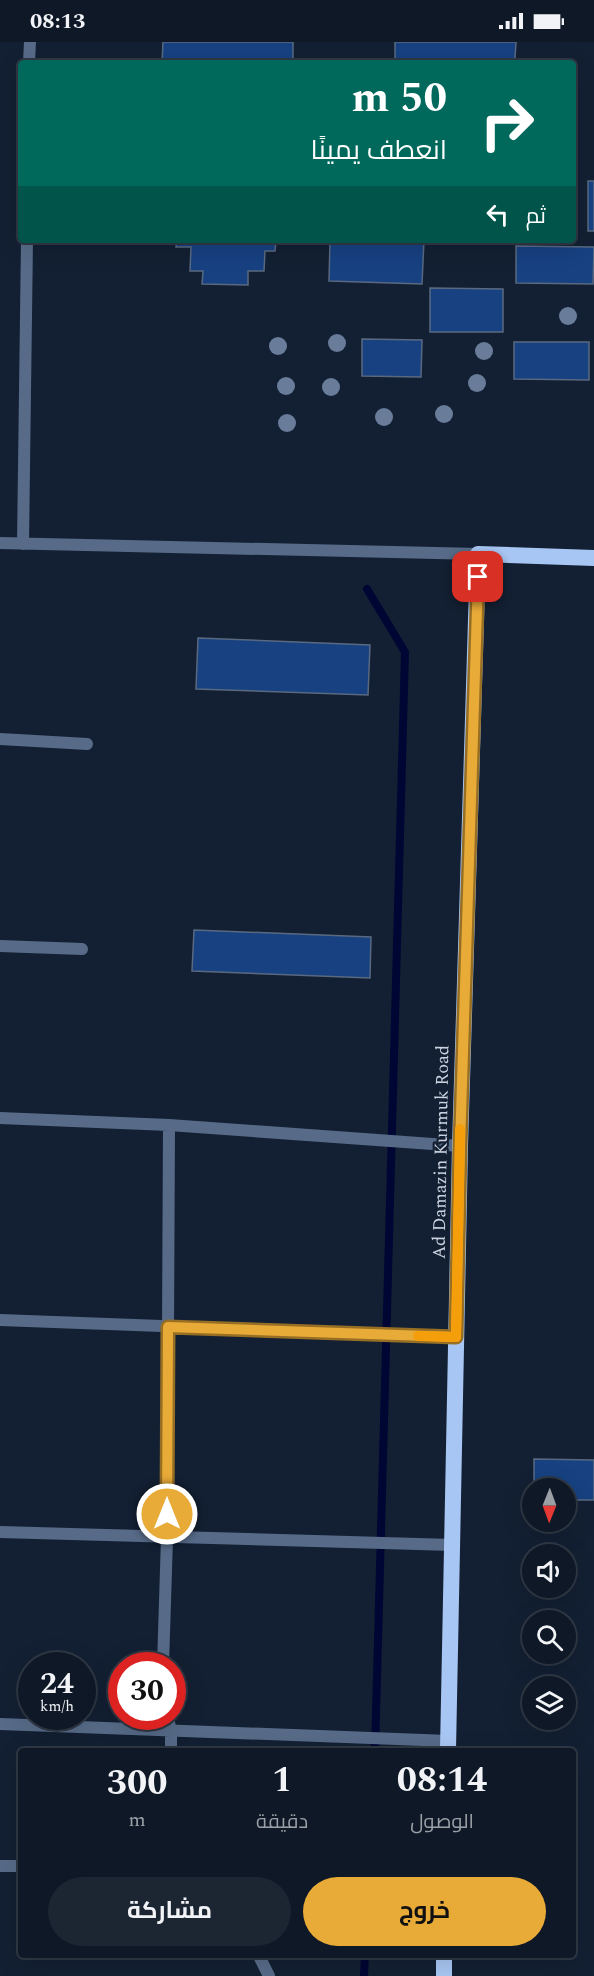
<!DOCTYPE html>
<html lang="ar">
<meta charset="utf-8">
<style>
body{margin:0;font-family:Spectral,Cairo,serif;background:#1c2532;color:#f1f3f6;direction:rtl;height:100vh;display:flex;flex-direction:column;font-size:22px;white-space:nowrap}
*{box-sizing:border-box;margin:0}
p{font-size:20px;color:#9ba0a7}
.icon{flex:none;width:33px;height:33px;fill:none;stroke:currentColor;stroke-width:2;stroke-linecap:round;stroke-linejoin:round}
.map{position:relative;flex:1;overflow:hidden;direction:ltr}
.panel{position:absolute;left:18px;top:1706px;width:558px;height:210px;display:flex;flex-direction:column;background:#0e1826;border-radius:6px;box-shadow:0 6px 24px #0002,0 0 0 2px #2e3743;direction:rtl}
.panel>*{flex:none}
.banner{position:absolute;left:18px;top:18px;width:558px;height:183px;border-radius:6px;box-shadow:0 6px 24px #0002,0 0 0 2px #2e3743;direction:rtl;background:#00695c;color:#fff;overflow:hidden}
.needle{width:39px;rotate:181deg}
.buttons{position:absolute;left:522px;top:1436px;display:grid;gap:12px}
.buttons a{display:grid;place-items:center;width:54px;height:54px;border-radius:50%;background:#0e1826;box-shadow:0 6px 24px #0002,0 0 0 2px #2e3743;font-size:30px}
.speed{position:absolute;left:18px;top:1610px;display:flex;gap:12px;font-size:30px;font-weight:700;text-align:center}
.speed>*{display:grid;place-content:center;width:78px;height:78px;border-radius:50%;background:#0e1826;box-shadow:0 6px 24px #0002,0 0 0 2px #2e3743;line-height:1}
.speed small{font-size:15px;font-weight:400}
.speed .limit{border:9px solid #d22;background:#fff;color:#111}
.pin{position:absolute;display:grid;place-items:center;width:51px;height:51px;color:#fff;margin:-26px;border-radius:12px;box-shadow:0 3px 9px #0006}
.me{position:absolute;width:66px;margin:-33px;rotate:0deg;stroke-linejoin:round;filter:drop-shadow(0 0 4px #0008)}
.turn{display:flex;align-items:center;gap:21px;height:126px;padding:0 30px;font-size:27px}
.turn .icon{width:78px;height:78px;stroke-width:2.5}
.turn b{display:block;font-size:42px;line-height:51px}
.then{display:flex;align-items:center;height:57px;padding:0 30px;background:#0003;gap:12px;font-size:22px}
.eta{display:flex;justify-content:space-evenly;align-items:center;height:102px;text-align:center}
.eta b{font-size:36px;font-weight:700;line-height:42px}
.action{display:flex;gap:12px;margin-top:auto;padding:12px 30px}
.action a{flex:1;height:69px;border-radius:36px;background:#e9ab38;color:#111;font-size:24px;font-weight:700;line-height:69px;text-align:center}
.action a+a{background:#1c2532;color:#f1f3f6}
.status{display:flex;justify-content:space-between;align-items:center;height:42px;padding:0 30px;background:#0e1826;direction:ltr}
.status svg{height:16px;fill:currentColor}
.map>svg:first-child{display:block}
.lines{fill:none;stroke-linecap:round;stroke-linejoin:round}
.stream{stroke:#000633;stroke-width:8}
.building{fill:#174181;stroke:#596980;stroke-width:1.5}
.minor{stroke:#576b88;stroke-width:12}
.tertiary{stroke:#576b88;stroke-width:12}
.trunk{stroke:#a8c6f3;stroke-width:16}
.tree{fill:#697c99}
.route-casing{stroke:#976f24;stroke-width:15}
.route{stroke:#e9ab38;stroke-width:10}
.slow{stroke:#f59e0b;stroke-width:10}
.labels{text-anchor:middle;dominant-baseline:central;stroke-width:4.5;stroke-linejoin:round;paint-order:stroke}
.street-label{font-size:18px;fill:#cbd3e0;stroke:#132033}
</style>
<div class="status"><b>08:13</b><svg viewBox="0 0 49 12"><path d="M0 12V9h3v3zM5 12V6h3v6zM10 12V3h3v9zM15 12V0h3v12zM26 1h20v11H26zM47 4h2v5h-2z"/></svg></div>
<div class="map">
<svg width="594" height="1934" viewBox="0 0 594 1934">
<rect width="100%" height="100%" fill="#132033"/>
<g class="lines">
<path class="stream" d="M367,547L405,610L375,1708
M364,1934L365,1912"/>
</g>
<path class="building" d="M163,0H293V21H162Z
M395,0H516L515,16L511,21H400L395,16Z
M588,139H594V189H588Z
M177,198H276L275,209H265L264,229H248V243L202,242L203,229H190L191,205H176Z
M330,198H424L422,242L329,239Z
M516,204L594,205L593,242L516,241Z
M430,246L503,247V290H430Z
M362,297L422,298L421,335L362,334Z
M514,300H589V338L514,337Z
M198,596L370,603L368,653L196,647Z
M194,888L371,895L370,936L192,929Z
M534,1417L594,1418V1458H566V1446H534Z"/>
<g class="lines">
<path class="minor" d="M0,697L87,702
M0,904L82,907
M0,1076L169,1083L460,1104
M0,1278L456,1295
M0,1490L452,1503
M163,1623L167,1496L169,1083
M167,1674L171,1688V1708
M0,1682L449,1699
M0,1824H21
M258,1912L269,1934"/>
<path class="tertiary" d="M29,21L30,0
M0,501L478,512
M23,502L27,198"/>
<path class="trunk" d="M448,1708L460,1104L478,512L594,516
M444,1934V1912"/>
</g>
<g class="tree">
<circle cx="568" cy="274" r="9"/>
<circle cx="337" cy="301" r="9"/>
<circle cx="278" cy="304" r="9"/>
<circle cx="484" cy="309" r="9"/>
<circle cx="477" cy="341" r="9"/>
<circle cx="286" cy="344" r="9"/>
<circle cx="331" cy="345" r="9"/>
<circle cx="444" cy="372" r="9"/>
<circle cx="384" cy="375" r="9"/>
<circle cx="287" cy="381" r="9"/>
</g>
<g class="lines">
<g class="route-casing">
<path id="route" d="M167,1472L168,1285L456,1295L460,1104L478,535"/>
</g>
<use href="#route" class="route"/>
<path class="slow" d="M418,1294L456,1295L460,1087"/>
</g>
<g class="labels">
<g class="street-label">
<text transform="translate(441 1110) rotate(-89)">Ad Damazin Kurmuk Road</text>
</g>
</g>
</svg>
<div class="buttons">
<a><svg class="needle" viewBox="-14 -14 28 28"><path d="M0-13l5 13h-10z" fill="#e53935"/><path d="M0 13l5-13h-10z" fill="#9ba0a7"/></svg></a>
<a><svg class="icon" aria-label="sound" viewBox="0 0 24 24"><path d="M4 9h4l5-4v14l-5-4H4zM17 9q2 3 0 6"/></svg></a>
<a><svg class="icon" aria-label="search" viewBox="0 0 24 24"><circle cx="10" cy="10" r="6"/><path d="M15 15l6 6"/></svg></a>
<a><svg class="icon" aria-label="layers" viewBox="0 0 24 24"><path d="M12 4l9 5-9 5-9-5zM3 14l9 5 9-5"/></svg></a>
</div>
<div class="speed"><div>24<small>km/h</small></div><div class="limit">30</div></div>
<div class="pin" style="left:478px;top:535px;background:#d93025"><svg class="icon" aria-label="arrive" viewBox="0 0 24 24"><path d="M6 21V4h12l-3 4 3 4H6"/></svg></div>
<svg class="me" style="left:167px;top:1472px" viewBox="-20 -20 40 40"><circle r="17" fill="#e9ab38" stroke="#fff" stroke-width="3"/><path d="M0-11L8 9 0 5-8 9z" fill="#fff"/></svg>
<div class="banner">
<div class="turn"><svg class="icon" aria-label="right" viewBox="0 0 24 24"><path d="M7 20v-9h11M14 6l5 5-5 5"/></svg><div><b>50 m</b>انعطف يمينًا</div></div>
<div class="then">ثم<svg class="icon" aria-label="left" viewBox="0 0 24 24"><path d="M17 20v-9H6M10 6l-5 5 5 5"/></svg></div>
</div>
<section class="panel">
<div class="eta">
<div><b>08:14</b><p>الوصول</p></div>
<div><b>1</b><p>دقيقة</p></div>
<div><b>300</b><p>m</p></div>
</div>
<div class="action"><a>خروج</a><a>مشاركة</a></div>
</section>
</div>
